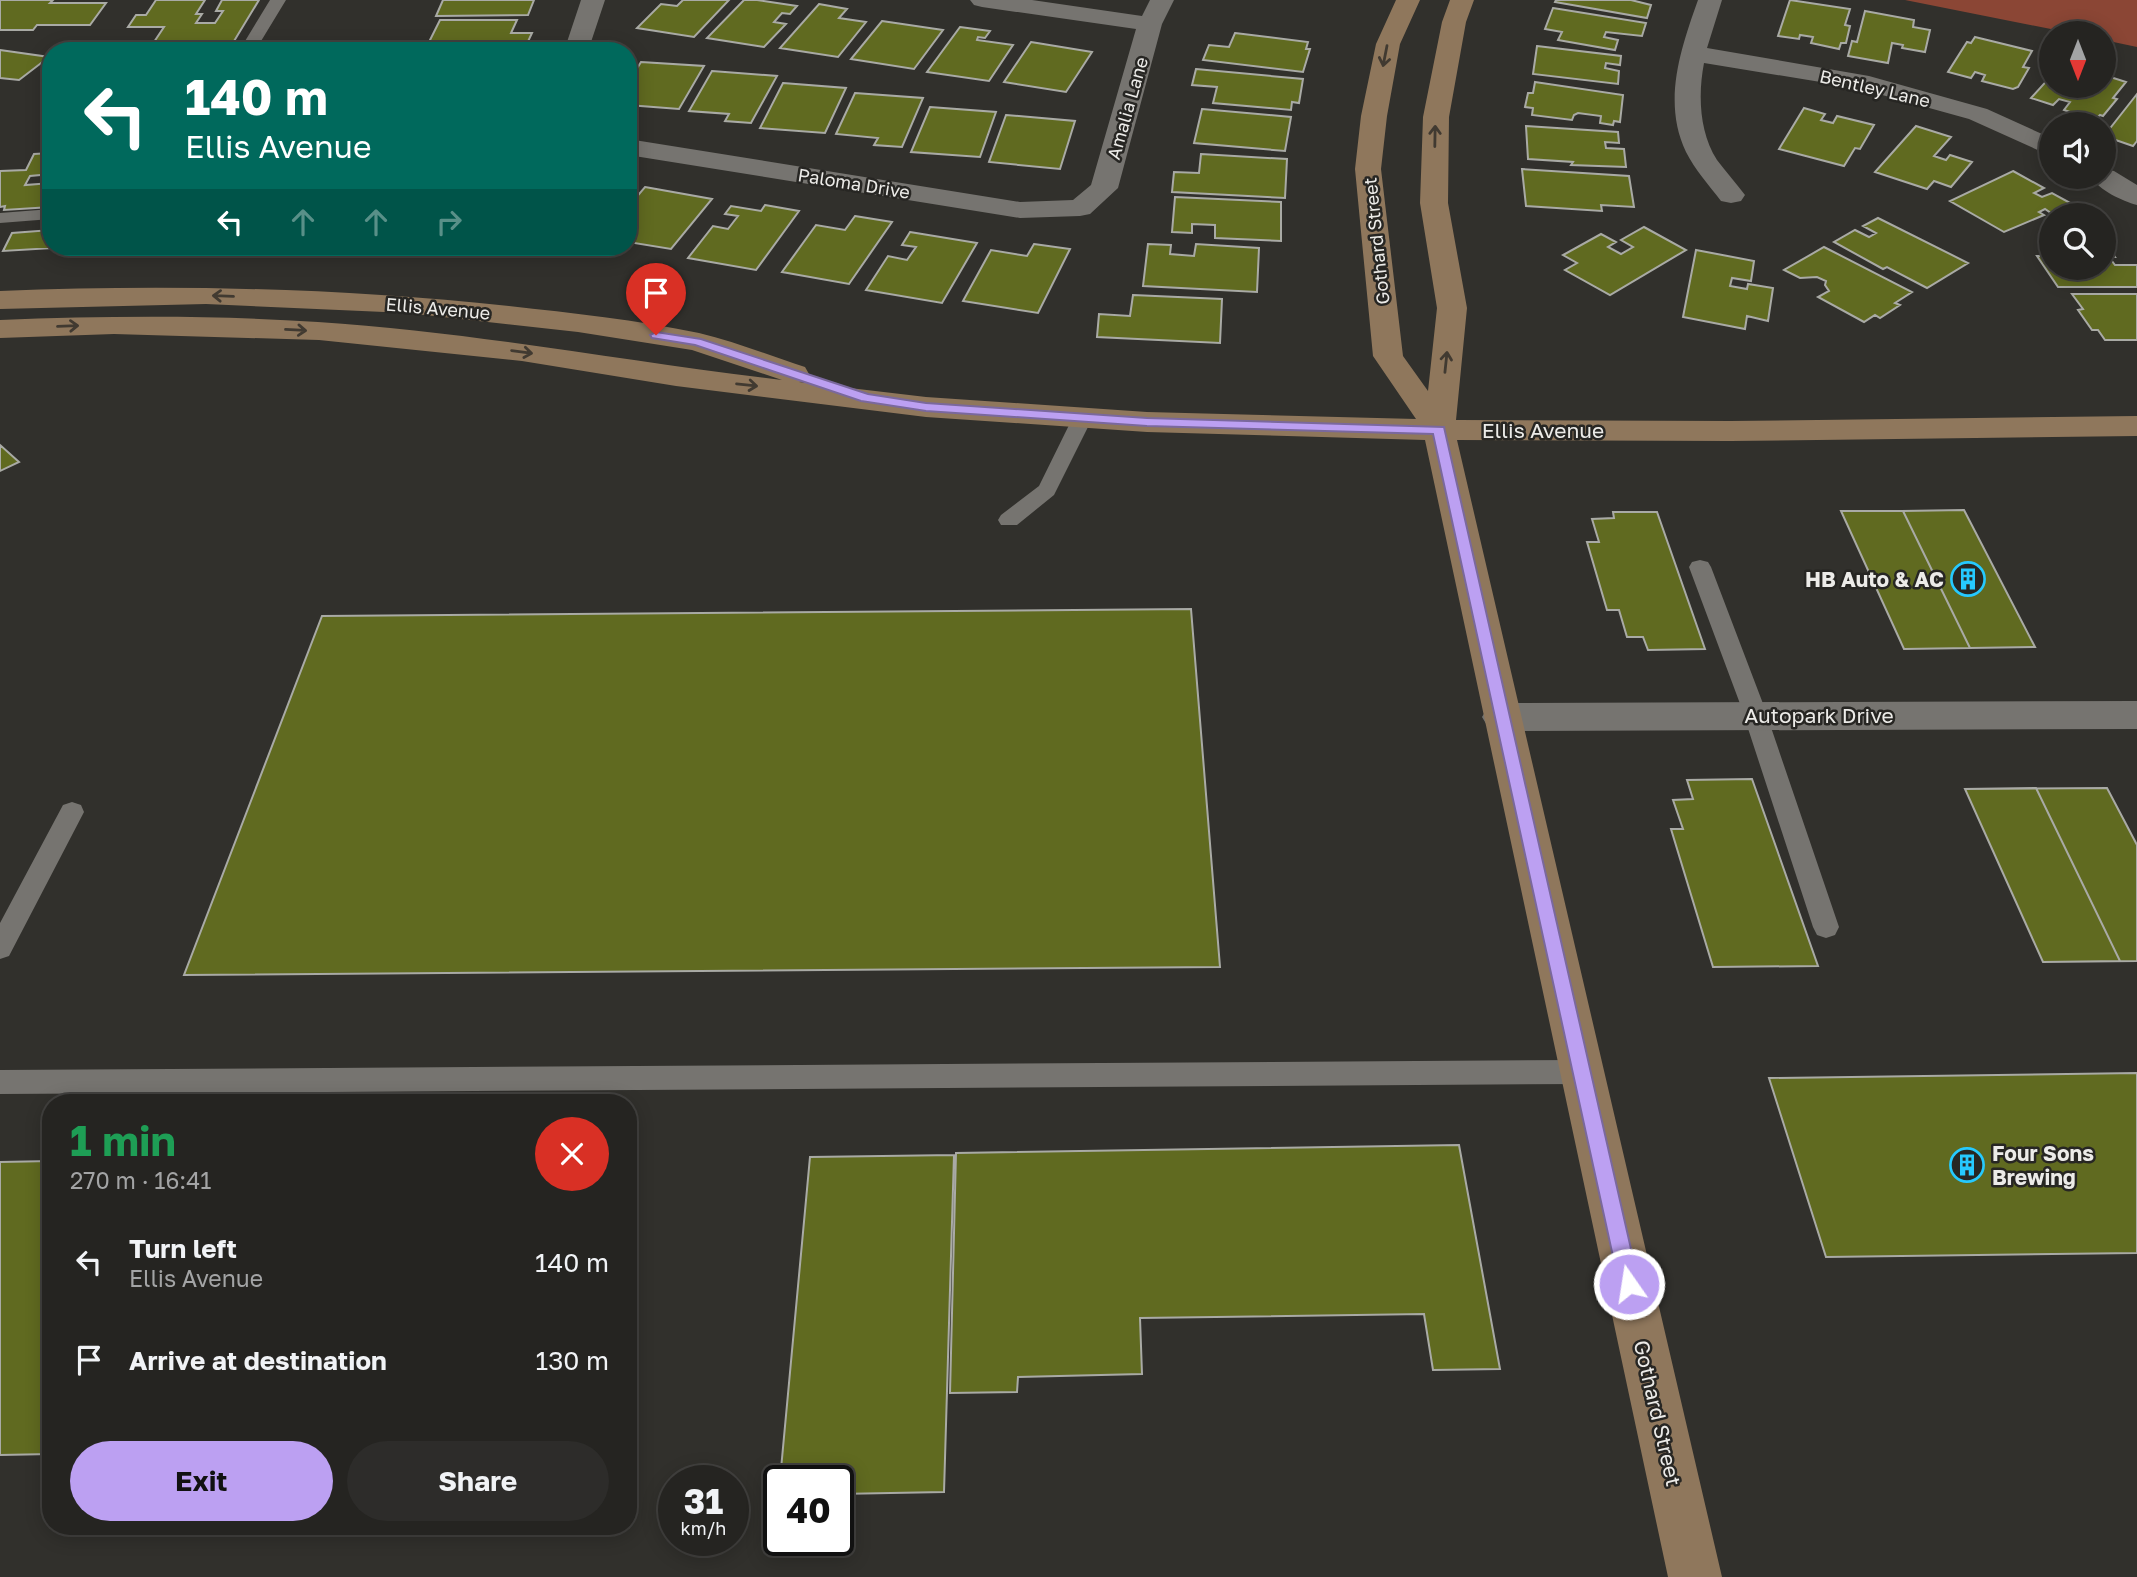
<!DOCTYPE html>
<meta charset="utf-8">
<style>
body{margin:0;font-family:"Golos Text",sans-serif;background:#2d2c2a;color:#f1f3f6;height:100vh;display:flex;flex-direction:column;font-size:26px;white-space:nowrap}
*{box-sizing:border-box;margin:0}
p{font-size:23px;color:#a3a4a5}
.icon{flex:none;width:38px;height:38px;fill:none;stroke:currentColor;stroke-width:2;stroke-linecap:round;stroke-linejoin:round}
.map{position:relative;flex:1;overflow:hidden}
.side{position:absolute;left:42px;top:1094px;width:595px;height:441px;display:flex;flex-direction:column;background:#252421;border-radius:28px;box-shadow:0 4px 18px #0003,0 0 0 2px #42413f}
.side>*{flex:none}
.banner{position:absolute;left:42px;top:42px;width:595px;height:214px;border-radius:28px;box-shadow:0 4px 18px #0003,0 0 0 2px #42413f;background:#00695c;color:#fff;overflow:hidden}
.needle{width:46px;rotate:180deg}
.tools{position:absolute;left:2039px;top:21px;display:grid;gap:14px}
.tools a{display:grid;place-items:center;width:77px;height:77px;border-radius:50%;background:#252421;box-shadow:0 4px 18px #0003,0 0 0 2px #42413f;font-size:35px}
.speed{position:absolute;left:658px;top:1465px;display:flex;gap:14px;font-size:35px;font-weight:700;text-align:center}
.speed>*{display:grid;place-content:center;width:91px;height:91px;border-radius:50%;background:#252421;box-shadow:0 4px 18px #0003,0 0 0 2px #42413f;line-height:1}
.speed small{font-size:18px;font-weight:400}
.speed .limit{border:4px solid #111;border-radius:10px;background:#fff;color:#111}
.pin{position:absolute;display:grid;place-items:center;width:60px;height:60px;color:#fff;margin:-72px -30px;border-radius:50% 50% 50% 0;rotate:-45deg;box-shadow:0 0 7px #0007}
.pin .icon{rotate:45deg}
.me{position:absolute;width:77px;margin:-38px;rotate:347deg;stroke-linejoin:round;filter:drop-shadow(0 0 5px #0008)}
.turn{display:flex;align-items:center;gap:24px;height:147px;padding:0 28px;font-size:32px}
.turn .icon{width:91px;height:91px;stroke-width:2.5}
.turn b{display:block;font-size:49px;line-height:60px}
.lanes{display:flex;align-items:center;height:66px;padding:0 28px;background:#0003;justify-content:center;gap:35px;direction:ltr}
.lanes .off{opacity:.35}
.round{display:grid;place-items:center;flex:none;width:74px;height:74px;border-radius:37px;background:#2d2c2a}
.overview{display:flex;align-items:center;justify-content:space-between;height:119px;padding:0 28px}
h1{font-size:42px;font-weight:700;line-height:52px;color:#1e9e55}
.primary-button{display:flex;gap:14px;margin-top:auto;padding:14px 28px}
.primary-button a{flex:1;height:80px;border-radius:42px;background:#bca0f2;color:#111;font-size:28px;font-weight:700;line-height:80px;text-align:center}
.primary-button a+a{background:#2d2c2a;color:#f1f3f6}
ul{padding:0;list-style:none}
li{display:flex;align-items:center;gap:21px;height:98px;padding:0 28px}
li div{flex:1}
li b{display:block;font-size:26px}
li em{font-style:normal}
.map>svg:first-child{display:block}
.forest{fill:#8b4635}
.building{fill:#606a20;stroke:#a9aaa5;stroke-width:2}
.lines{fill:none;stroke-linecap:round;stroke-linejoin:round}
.lane{fill:#767470;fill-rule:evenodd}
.street{fill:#767470;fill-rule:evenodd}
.secondary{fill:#8f775c;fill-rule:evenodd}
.oneway{stroke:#413a31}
.route{fill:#bca0f2;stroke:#7a689d;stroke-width:2}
.labels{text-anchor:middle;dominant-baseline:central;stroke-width:5;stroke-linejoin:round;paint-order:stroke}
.far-street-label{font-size:18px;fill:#ecebe8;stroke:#272623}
.street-label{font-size:21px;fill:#ecebe8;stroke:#272623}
.poi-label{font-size:21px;font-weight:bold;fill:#ecebe8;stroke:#272623;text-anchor:end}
</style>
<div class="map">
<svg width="2137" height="1577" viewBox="0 0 2137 1577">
<rect width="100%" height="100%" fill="#31302c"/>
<path class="forest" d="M1905,0H2137V47L2104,40V33H2071Z"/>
<path class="building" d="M0,0H53L50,3H106L90,25H37L33,30H0Z
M156,0H205L196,14H202L196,23H215L223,11H216L222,0H259L228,51H148L164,27H128L136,15H146Z
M443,0H534L528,15L436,16Z
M683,0H729L694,37L637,28L661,4L677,6Z
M744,0H757L797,6L790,14L782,13L774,22L786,24L764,47L707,38Z
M1556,0H1631L1651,5L1647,18L1555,2Z
M1790,0L1850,9L1845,25L1850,26L1846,43H1841L1839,49L1811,43L1813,37L1800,35L1799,39L1778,36Z
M819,4L847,9L839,18L866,22L838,57L780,48Z
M1553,8L1646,23L1642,36L1606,32L1604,37L1618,40L1615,50L1558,40L1562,32L1545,29Z
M1865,11L1914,20L1913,27L1930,30L1925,52L1902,48L1903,45L1892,43L1888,63L1848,56L1852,41L1857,42Z
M440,20H517L511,33H532L524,50H425Z
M882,21L943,30L914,69L851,59Z
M960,27L990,31L985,38L978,37L977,40L1013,45L989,81L927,72Z
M1235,33L1308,42L1306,49H1310L1303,72L1203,60L1209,45L1229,47Z
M1975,37L2032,51L2023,67L2029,68L2018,87L2013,89L1982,81L1985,75L1975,72L1971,78L1948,72L1967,42L1971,43Z
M1031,42L1092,52L1066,92L1004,82Z
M1537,46L1621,56L1620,65L1606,63L1605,68L1619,71L1618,84L1533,74Z
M0,50L49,57L19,80L0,78Z
M641,62L704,66L679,109L628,105V83Z
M1196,69L1303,79L1299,103L1292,102L1291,110L1213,103L1217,87L1192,85Z
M712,71L777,76L751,123L725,121L729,114L689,111Z
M2104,75L2126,82L2113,98L2117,99L2103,116L2100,115L2095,120L2064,110L2070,102L2059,99L2053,105L2031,98L2051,76V86H2104Z
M1535,82L1623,95L1620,122L1614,121L1613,125L1600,123L1601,116L1578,113L1574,115L1572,120L1532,115L1533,108L1525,107L1528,93H1533Z
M783,83L846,88L825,133L760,128Z
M855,93L923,98L902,147L874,145L878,138L836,134Z
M2137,94V141L2133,146L2104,136Z
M930,107L996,112L980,157L911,152Z
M1804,108L1825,114L1821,120L1833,123L1837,116L1874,125L1860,149L1855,148L1844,166L1779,149Z
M1202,109L1291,117L1285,151L1194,143Z
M1006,115L1075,121L1060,169L989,162Z
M1526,126L1618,132L1619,143L1605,142L1606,148L1624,149L1626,167L1571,165L1573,162L1528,159Z
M1916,126L1951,137L1934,156L1946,160L1950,155L1972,162L1951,187L1934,181L1927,189L1875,172Z
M51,153V174L30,176L25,185L51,183V207L4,210L5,206L0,207V171L26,170L34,154Z
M1201,154L1287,159L1285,198L1172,192L1174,172L1199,173Z
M1522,169L1629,176L1634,207L1601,205L1602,211L1526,206Z
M2013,171L2044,188L2034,193L2042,197L2052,193L2072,204L2051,213L2045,209L2039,212L2044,215L2004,232L1950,201Z
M645,187L712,199L671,249L628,242V207Z
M1175,197L1281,202V241L1215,238V225L1192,224V233L1172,232Z
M765,205L799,211L756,270L688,258L713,226L728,229L738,216L725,214L731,206L761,211Z
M855,216L892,222L849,284L782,272L816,225L845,230Z
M1878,218L1968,263L1927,288L1887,267L1883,269L1834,242L1855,230L1869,237L1876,233L1863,226Z
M1644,227L1686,250L1610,295L1565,270L1577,263L1563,255L1601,234L1616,242L1608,247L1621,254L1633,247L1621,240Z
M51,230V247H70L3,251L12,233Z
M910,232L977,243L942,303L866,290L888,256L907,260L916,247L902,245Z
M1034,244L1070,249L1038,313L963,301L991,250L1027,256Z
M1148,244L1171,245L1170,254L1194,256L1196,244L1259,248L1257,292L1143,286Z
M2104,245H2107L2115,257H2109L2115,265H2137V287H2058L2037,256H2051V268H2104Z
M1824,247L1912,292L1895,303L1900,305L1880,318L1875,315L1864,322L1818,297L1829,291L1825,285L1826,281L1817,277L1800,278L1784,270Z
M1696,250L1754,261L1751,281L1732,278L1730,286L1747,289L1748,284L1773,288L1768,321L1747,316L1745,329L1683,317Z
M2072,294H2137V340H2105L2098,330H2092L2078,310L2083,309Z
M1133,295L1222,299L1220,343L1097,337L1099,314L1130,316Z
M0,445L19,462L0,471Z
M1964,510L2035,647L1970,648L1903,511Z
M1841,511H1903L1970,648L1904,649Z
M1613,512H1657L1705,649L1648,650L1643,637H1627L1619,610H1607L1587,542H1599L1592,519L1614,518Z
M1191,609L1220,967L184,975L322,616Z
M1752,779L1818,966L1713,967L1671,829H1683L1673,800L1693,799L1687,780Z
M2036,788L2120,961L2043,962L1965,789Z
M2107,788L2137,845V961L2043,962L1965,789Z
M2137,1073V1253L1826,1257L1769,1078Z
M1459,1145L1500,1369L1433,1370L1424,1314L1140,1318L1142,1374L1018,1377L1017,1392L950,1393L956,1153Z
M954,1155L944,1492L838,1494V1480H780L810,1157Z
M51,1161V1454L0,1455V1162Z"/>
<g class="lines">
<path class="lane" d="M270,0H286L255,51H239Z
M51,209V219L0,223V213Z
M1083,411L1090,413L1093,417L1054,495L1017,525H1001L998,520L1001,515L1039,486L1073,417L1076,413Z
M1700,560L1708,562L1711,567L1762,701L1839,927L1835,935L1826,938L1817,935L1813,927L1739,701L1689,567L1692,562Z
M72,802L81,805L84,812L9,956L0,959V923L63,805Z
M1581,1060L1591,1063L1595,1072L1591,1081L1581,1084L0,1094V1070Z"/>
<path class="street" d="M581,0H605L588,51H564Z
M970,0H1032L1142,16L1150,0H1174L1162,24L1118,188L1090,214L1080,216L1020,218L628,155V139L1020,202L1073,200L1091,185L1136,29L982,7L974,5Z
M1698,0H1722L1707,48L1869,76L1987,109L2051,138V156L1969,119L1857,88L1704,63C1698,94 1699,132 1717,160C1726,172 1736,183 1745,195L1741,201L1731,203L1721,201C1709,185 1695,170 1686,152C1662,102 1681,48 1698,0Z
M2104,169L2114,171L2137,185V205C2122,201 2099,190 2091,177H2104Z
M2137,701V729L1501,731L1488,727L1482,717L1488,707L1501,703Z"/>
<path class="secondary" d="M1396,0H1420L1400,44L1387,116L1381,169L1403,356L1428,391L1437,308L1420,203L1423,117L1442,22L1450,0H1474L1466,22L1449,117L1448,203L1467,308L1456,420L1730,421L2137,416V436L1730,441L1457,440L1722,1577H1668L1425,440L1147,432L926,417L676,386L522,361L319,340L114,334L0,338V320C106,316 212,315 318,322C474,332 627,362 782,380L692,350L578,332L407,313L206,304L0,309V291C171,284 339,288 509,306C572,313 637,320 699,333C734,341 770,356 805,367L809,374L805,381L799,382L926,397L1147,412L1416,419L1373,356L1355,169L1361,116L1376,44Z"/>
</g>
<defs><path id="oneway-shaft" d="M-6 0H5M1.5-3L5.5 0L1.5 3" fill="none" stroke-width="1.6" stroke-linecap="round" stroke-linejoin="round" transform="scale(1.75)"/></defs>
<g class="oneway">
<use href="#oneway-shaft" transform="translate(1385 56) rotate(101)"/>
<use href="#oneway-shaft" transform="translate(1435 136) rotate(-89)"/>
<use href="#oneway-shaft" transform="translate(223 296) rotate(-178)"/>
<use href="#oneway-shaft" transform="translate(68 326) rotate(-2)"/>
<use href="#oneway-shaft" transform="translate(296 330) rotate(3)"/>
<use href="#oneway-shaft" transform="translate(522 352) rotate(8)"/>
<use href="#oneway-shaft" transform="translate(1446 362) rotate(-84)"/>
<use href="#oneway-shaft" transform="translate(747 385) rotate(6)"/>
</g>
<path class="route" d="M656,332L701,339L868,394L926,403L1147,418L1444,427L1639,1284L1636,1291L1629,1294L1622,1291L1619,1284L1433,434L1147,426L926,411L861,401L695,345L652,338L650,335Z"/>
<defs>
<g id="building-ring" transform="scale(1.75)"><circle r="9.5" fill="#272623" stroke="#26c9fe" stroke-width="1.5"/><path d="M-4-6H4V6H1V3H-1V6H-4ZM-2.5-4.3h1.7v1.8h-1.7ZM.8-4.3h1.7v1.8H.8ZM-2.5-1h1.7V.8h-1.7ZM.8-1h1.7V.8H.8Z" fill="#26c9fe"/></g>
</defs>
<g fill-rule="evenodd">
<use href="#building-ring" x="1968" y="579"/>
<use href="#building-ring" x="1967" y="1165"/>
</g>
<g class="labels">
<g class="far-street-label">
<text transform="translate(1875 88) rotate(13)">Bentley Lane</text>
<text transform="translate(1127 108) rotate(-74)">Amalia Lane</text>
<text transform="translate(854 183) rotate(9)">Paloma Drive</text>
<text transform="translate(1376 241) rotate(-96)">Gothard Street</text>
<text transform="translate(438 308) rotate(5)">Ellis Avenue</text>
</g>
<g class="street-label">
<text x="1543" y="430">Ellis Avenue</text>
<text x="1819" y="715">Autopark Drive</text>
<text transform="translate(1658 1413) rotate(77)">Gothard Street</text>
</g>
<g class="poi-label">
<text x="1944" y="579">HB Auto &amp; AC</text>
<text x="1992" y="1153" text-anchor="start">Four Sons<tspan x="1992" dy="24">Brewing</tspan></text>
</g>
</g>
</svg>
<div class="tools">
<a><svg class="needle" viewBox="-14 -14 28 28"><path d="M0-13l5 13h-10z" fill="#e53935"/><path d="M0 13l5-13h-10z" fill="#a3a4a5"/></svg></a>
<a><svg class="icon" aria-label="sound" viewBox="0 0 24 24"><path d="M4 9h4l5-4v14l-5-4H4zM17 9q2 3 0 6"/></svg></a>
<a><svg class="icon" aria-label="search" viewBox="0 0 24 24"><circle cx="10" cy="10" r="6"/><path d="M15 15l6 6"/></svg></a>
</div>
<div class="speed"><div>31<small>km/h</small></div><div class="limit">40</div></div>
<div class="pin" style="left:656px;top:335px;background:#d93025"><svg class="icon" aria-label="arrive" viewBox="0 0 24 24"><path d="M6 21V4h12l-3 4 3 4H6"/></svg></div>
<svg class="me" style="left:1629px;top:1284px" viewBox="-20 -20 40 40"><circle r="17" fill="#bca0f2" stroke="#fff" stroke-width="3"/><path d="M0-11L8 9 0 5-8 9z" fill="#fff"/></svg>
<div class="banner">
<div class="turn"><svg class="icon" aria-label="left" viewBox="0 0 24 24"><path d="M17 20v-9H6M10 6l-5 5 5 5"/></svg><div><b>140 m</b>Ellis Avenue</div></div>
<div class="lanes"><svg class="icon" aria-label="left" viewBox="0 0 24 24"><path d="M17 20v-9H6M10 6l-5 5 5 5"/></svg><svg class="icon off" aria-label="ahead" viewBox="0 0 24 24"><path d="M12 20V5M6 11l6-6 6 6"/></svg><svg class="icon off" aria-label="ahead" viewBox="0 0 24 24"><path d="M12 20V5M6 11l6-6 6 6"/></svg><svg class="icon off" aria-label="right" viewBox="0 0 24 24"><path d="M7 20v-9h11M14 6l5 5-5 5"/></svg></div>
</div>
<section class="side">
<div class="overview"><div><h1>1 min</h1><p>270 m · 16:41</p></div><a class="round" style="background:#d93025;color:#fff"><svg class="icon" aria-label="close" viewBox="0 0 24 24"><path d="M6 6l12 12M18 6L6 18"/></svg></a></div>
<ul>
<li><svg class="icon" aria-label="left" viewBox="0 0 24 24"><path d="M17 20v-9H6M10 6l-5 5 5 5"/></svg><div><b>Turn left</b><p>Ellis Avenue</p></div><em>140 m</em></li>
<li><svg class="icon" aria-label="arrive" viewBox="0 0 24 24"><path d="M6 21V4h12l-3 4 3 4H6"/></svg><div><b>Arrive at destination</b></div><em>130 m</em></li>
</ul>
<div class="primary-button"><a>Exit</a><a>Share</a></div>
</section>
</div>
